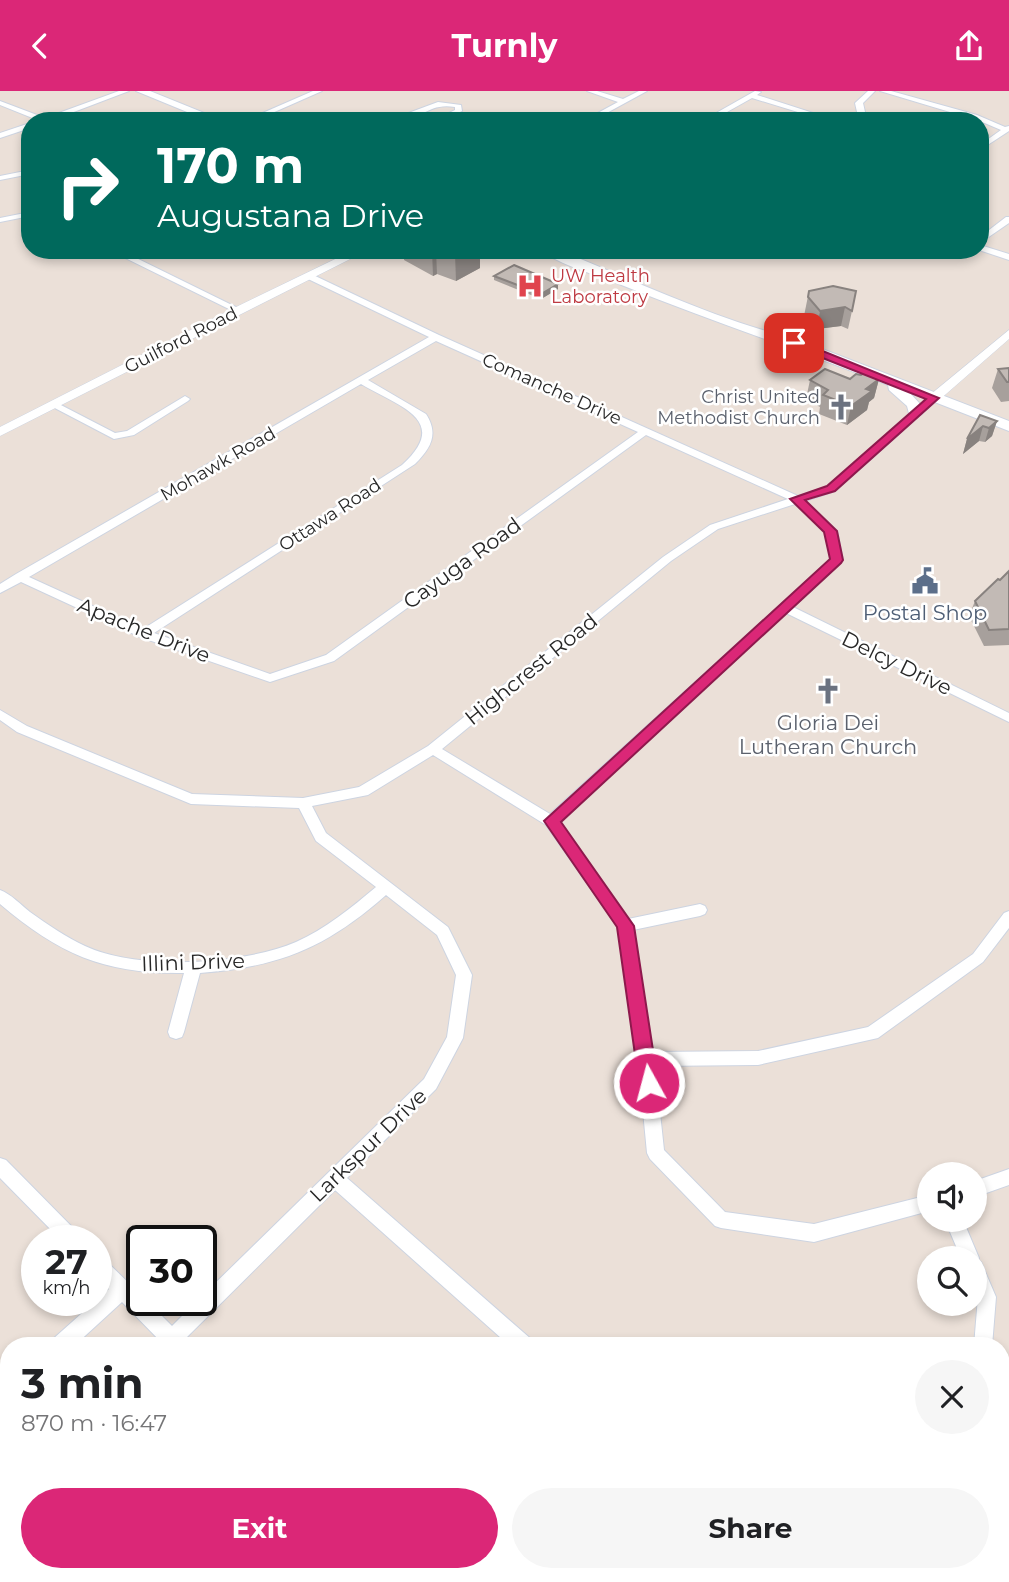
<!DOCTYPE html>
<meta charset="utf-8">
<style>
body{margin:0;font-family:Montserrat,sans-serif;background:#f6f6f6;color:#202124;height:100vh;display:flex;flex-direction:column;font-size:26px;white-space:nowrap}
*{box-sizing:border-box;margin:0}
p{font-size:23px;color:#757577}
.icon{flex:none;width:38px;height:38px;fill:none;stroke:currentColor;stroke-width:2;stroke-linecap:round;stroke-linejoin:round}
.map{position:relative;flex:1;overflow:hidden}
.side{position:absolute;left:0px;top:1246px;width:1010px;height:245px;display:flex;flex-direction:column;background:#fff;border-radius:28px 28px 0 0;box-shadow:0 4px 10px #0003}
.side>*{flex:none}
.hud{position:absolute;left:21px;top:21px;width:968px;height:147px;border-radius:28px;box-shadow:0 4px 10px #0003;background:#00695c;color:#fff;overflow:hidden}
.controls{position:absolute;left:917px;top:1071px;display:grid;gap:14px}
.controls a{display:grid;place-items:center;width:70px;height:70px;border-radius:50%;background:#fff;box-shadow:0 4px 10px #0003;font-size:35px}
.speed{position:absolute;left:21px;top:1134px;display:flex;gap:14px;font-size:35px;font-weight:700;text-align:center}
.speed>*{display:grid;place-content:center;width:91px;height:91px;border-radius:50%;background:#fff;box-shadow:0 4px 10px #0003;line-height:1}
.speed small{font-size:18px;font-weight:400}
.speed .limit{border:4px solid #111;border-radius:10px;background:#fff;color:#111}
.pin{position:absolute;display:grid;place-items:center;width:60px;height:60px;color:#fff;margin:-30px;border-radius:14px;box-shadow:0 4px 10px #0006}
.me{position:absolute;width:77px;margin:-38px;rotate:353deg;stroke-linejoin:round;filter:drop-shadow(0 0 5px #0008)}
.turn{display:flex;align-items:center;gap:24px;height:147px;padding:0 21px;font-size:32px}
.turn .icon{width:91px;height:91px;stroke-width:2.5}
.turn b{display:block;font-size:49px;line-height:60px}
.round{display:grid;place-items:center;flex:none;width:74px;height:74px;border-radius:37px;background:#f6f6f6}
.summary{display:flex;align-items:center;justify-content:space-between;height:119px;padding:0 21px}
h1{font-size:42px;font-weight:700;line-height:52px}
.cta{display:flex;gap:14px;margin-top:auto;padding:14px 21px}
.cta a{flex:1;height:80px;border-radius:42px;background:#db2777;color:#fff;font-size:28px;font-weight:700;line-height:80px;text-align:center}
.cta a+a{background:#f6f6f6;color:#202124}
header{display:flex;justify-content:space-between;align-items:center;height:91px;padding:0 21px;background:#db2777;color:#fff;font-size:32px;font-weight:700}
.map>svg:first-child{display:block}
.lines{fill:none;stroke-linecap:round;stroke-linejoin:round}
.minor-casing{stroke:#cdd4e1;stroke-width:2}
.tertiary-casing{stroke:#cdd4e1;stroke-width:1}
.secondary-casing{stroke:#cdd4e1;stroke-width:2}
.minor{fill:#fff;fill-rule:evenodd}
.tertiary{fill:#fff;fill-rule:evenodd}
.secondary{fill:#fff;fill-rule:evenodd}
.wall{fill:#a7a09c}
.shaded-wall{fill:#88827f}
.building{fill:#c2bab5;stroke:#88827f;stroke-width:2}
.route{fill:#db2777;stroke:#8e194d;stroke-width:2}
.labels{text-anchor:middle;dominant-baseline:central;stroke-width:5;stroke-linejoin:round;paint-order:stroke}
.far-health-label{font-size:18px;fill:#be3a42;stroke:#fff;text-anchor:start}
.far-street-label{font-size:18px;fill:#272727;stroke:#fff}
.far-worship-label{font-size:18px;fill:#5b616d;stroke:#fff;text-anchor:end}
.street-label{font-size:21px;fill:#272727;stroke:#fff}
.service-label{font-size:21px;fill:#4e5e75;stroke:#fff}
.worship-label{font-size:21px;fill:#5b616d;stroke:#fff}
</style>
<header><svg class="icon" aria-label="back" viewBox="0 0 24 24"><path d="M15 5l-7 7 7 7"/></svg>Turnly<svg class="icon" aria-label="share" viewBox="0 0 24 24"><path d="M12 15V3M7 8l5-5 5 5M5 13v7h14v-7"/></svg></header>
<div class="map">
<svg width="1009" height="1491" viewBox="0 0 1009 1491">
<rect width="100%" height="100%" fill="#ebe0d8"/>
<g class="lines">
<g class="minor-casing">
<path id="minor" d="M119,0H129L50,30H40L0,14V10L45,27Z
M313,0H322L254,30H244Z
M587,0H597L623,8L639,0H647L592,30H583L618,11Z
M755,0L761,1L757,4L838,30H827L752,7L711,30H702Z
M868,0H875L863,12L867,30H859L855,12Z
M880,0H891L977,24L1005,36L1009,35V40L980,59V54L1001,39L980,30Z
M438,11L461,14L462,20L442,30H433L455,19V16C429,11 419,30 401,30L403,24Z
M30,32V37L0,47V42Z
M30,79V83L0,89V85Z
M30,121V125L0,131V127Z
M1006,126H1009V132L980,152V146Z
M980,154L1009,163V169L979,159Z
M109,159H120L242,219L235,221Z
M309,182L439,244L798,405L827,396L931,305L939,307L835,400L805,410L837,440L843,469L793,516L1009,622V631L786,522L559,731L628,828L700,813L705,815L707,819L705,823L700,825L633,839L653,961L758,960L868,936L973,863L1004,822L1009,820V837L983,871L878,947L758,974L655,975L664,1059L725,1121L814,1133L929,1104V1120L814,1151L721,1137L715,1135L650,1068L647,1062L638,968L618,836L546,734L433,664L368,704L312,715L326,742L448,836L472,884L463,947L436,998L347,1087L531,1248L533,1255H510L335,1099L185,1248L188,1255H165L122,1211L74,1255H51L53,1248L109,1198L96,1185V1163L102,1166L142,1205V1209H146L172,1235L198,1209H201V1206L424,988L447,946L456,884L437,844L386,804C326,857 279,876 200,882L184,941L182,946L176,948L170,946L168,941L184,882C105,883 60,864 0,813V799C11,803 21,814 30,821C48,834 66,846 85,855C139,880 242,874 296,851C325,838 351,817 376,796L316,750L299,717L191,713L17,641L0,629V619L27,635L192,703L303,707L359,696L428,655L663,466L710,434L788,408L646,344L334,570L270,591L140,546L21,491L0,502V493L16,483L429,246L306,187L305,185ZM436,250L638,341L326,564L270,583L154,542L415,373C431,357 439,343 426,323L368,289ZM361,293C398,315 452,329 402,374L143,538L29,486ZM795,413L826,441L831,468L550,723L442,658L671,470L718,438Z
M185,305L190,308L188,310L134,344L114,348L49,314L57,312L115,342L127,340Z
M0,1067L6,1069L80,1144L83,1150H62L0,1087Z
M1009,1078V1094L975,1106V1090Z
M945,1129H963L979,1167L978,1169L981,1171L996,1206L992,1255H974L978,1206L975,1199V1167H961Z
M9,1293V1316L0,1321V1298Z
M387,1482H412L417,1491H391Z
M836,1482H857L858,1491H836Z"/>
</g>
<g class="tertiary-casing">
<path id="tertiary" d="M354,159H368L0,345V336L234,217Z
M1009,239V248L938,310H930V304Z"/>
</g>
<g class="secondary-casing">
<path id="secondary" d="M136,0H150L224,30H209Z
M541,159H559C637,191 717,229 799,249L1009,330V340L909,301L921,314L922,323L915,327L910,326L907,315L889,299L888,294C799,259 708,229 619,193C597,184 557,173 541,159Z"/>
</g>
<use href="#minor" class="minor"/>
<use href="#tertiary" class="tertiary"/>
<use href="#secondary" class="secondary"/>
</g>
<path class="wall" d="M404,159H480V177L456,190L437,183L433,185L404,169Z
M494,185L558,198L541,208L494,189Z
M809,200L852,220L848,238L841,235L817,238L804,225Z
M1009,277V310L1001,311L992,297L998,278Z
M861,284L879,288L874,307L869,311L867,319L847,334L819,323L820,316L806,308L810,289L850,288Z
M980,324L997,330L992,345L985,351L979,350L963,363L967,348Z
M1009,480V554L984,555L969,525L975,510L1000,489Z"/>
<path class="shaded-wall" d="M432,159H436L437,183L433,185Z
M463,159H480V177L456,190L455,163Z
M558,193V198L541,208V203Z
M845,216L841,235L817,238L820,220Z
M879,288L874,307L869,311L867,319L847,334L851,315L866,298Z
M997,330L992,345L985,351L989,337Z
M983,335L979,350L963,363L967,348Z"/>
<path class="building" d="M445,159H463L455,163Z
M514,174L558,193L541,203L494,185Z
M833,195L856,200L852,220L845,216L820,220L808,206L809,200Z
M1009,277V291H1007L998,278Z
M825,278L850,288L856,283L861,284L864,282L879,288L866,298L872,300L851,315L823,304L828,299L810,289Z
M980,324L997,330L989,337L983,335L967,348Z
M1009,480V538L989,539L975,510L998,488L1000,489Z"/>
<path class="route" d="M790,250H798L939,307L835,400L805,409L837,440L843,469L841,472L561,731L634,835L658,992L655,998L649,1000L642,998L639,992L617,836L544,730L830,468L824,441L790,408L827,395L926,308L790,254Z"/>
<defs>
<g id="hospital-bare" transform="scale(2.1)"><path d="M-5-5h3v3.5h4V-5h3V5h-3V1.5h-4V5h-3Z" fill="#e0444e" stroke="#fff" stroke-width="2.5" paint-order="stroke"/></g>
<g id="church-bare" transform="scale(2.1)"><path d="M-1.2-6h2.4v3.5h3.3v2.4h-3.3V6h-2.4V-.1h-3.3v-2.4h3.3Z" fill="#6b7280" stroke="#fff" stroke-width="2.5" paint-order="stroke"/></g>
<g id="civic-bare" transform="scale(2.1)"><path d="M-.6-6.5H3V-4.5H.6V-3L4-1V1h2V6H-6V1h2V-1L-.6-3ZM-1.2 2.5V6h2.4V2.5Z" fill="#5c6f8a" stroke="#fff" stroke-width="2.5" paint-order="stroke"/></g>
</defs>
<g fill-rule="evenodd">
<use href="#hospital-bare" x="530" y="195"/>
<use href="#church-bare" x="841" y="316"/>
<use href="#civic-bare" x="925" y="490"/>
<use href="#church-bare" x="828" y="600"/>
</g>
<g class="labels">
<g class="far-health-label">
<text x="551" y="185">UW Health<tspan x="551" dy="21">Laboratory</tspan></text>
</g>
<g class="far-street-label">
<text transform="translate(181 249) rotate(-27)">Guilford Road</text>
<text transform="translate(552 298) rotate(24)">Comanche Drive</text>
<text transform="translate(218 373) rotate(-30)">Mohawk Road</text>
<text transform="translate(330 424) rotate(-33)">Ottawa Road</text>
</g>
<g class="far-worship-label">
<text x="820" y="306">Christ United<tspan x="820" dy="21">Methodist Church</tspan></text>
</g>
<g class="street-label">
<text transform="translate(462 472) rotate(-36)">Cayuga Road</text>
<text transform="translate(144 539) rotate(22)">Apache Drive</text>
<text transform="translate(897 572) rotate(26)">Delcy Drive</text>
<text transform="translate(531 578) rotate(-39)">Highcrest Road</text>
<text transform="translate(193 871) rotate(-2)">Illini Drive</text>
<text transform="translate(368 1054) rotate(-44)">Larkspur Drive</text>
</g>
<g class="service-label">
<text x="925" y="521">Postal Shop</text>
</g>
<g class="worship-label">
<text x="828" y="631">Gloria Dei<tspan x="828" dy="24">Lutheran Church</tspan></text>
</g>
</g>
</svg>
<div class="controls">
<a><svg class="icon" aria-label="sound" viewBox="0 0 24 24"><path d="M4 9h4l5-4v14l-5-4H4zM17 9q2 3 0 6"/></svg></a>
<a><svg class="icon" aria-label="search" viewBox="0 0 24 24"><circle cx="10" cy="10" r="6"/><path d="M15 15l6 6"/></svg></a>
</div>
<div class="speed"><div>27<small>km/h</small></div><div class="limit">30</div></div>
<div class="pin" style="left:794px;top:252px;background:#d93025"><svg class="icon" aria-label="arrive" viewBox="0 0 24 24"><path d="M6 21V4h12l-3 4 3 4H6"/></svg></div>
<svg class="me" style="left:649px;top:992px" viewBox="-20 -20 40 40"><circle r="17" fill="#db2777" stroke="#fff" stroke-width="3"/><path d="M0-11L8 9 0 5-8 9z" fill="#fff"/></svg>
<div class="hud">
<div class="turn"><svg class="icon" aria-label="right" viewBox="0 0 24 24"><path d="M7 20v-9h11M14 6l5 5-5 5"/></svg><div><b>170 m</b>Augustana Drive</div></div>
</div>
<section class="side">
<div class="summary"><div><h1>3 min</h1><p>870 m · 16:47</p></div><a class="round"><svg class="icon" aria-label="close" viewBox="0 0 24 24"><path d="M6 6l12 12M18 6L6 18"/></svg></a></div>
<div class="cta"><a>Exit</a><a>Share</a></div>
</section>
</div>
